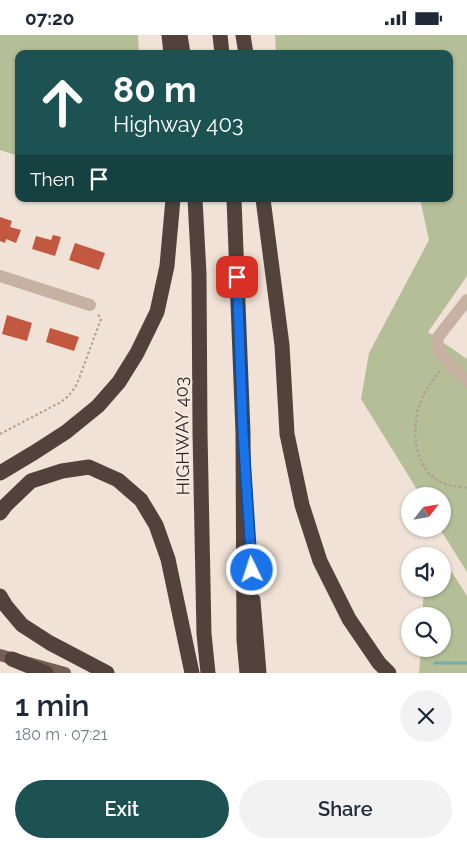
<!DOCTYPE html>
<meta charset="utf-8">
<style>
body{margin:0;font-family:Raleway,sans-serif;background:#f2f2f3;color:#1f2937;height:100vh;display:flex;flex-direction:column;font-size:19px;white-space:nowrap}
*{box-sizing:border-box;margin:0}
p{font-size:16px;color:#747a83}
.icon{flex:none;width:28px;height:28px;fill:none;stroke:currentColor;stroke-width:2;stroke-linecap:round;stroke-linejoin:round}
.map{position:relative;height:638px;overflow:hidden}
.details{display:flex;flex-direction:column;background:#fff;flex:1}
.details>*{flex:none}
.banner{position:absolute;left:15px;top:15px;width:438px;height:152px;border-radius:10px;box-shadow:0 1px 4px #0004;background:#1c5252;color:#fff;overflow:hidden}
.needle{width:32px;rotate:59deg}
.tools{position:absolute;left:401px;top:452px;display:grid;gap:10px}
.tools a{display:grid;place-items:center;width:50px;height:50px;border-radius:50%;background:#fff;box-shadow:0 1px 4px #0004;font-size:25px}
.pin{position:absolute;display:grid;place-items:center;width:42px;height:42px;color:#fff;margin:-21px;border-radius:10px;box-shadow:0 2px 8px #0006}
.me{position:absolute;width:55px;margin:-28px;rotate:356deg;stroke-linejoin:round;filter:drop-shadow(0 0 4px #0008)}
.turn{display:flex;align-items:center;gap:18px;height:105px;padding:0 15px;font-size:22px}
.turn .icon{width:65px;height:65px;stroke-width:2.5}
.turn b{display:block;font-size:35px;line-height:42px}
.then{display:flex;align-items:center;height:48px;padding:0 15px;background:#0003;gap:10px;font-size:19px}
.round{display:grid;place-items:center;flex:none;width:52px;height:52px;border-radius:26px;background:#f2f2f3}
.overview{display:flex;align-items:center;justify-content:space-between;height:85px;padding:0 15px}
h1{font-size:30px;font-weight:600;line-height:38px}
.cta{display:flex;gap:10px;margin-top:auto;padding:10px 15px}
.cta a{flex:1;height:58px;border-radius:30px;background:#1c5252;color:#fff;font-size:20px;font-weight:600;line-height:58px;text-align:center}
.cta a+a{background:#f2f2f3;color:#1f2937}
.status{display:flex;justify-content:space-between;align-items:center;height:35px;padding:0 25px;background:#fff;direction:ltr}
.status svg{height:14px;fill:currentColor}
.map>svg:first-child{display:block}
.green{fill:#b4be97}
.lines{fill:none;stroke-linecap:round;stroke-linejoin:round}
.stream{stroke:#76acaa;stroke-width:3}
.building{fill:#c35841}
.path{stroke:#b39b8e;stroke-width:2;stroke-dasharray:2.5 2.5;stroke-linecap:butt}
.minor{stroke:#c7b1a3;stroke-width:12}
.major{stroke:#745e56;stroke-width:12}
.highway{stroke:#53423c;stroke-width:15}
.route-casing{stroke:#114b97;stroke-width:12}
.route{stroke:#1a73e8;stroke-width:9}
.labels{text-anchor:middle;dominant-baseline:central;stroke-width:4;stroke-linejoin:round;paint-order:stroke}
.street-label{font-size:18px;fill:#322825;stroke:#f8ece2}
</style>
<div class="status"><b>07:20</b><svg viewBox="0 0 49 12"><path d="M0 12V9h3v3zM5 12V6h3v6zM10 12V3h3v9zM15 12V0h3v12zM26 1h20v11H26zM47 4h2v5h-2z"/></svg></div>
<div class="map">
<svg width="467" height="638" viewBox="0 0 467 638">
<rect width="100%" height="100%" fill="#f0e2d6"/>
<path class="green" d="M0,0H138L139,19H19V121L0,115Z
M275,0H467V241L428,297L467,324V537L440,494H442V461H421L361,364L369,318L429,205L420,164H449V19H276Z
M443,523L467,561V638H419L421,614H442V581H422L424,554H442Z"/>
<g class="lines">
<path class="stream" d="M435,628H467"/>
</g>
<path class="building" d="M0,182L12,186L10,192L21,195L16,208L6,204L5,208L0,206Z
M53,200L61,202L55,221L32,214L36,201L51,205Z
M75,208L105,218L99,235L69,225Z
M7,280L32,288L27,306L2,299Z
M50,293L79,302L74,316L46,307Z"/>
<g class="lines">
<path class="path" d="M440,336C433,345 425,354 421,366C411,390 413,429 437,445C446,451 457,451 467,453
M0,399L61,367C68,362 72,357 77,349L101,284L97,278"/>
<path class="minor" d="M0,241L90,270
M467,265L438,302L437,310L440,318L467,346"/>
<path class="major" d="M0,620L65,638"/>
<path class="highway" d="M169,0L171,19
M180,0L183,19
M220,0L222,19
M243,0L246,19
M195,164L199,239L200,397L204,599L208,638
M234,164L243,398L244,605L247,638
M263,164L282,310L287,399L302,470L320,526L349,584L379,628L389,638
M0,438L35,417L66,397L98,371L119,347L137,318L157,277L167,231L173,164
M0,478L6,470L31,446L62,436L89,432L118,445L141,465L156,490L168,524L192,638
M0,561L6,571L22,590L50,608L107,638
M253,565L259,638
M12,624L46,638"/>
</g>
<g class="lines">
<g class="route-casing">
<path id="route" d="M237,242L243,398L252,535"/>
</g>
<use href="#route" class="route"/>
</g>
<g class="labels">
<g class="street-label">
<text transform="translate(182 401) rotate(-91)">HIGHWAY 403</text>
</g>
</g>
</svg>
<div class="tools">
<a><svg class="needle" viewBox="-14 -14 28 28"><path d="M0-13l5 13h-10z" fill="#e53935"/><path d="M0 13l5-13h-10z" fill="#747a83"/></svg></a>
<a><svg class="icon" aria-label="sound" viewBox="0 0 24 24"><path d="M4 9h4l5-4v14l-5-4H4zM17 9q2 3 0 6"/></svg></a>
<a><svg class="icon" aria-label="search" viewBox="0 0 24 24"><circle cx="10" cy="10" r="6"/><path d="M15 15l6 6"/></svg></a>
</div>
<div class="pin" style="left:237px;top:242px;background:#d93025"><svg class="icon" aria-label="arrive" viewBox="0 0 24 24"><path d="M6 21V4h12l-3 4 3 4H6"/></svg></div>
<svg class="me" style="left:252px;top:535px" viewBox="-20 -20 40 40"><circle r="17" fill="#1a73e8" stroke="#fff" stroke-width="3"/><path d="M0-11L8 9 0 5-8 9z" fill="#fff"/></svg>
<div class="banner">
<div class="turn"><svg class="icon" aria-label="ahead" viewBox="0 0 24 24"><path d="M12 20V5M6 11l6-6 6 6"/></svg><div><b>80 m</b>Highway 403</div></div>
<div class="then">Then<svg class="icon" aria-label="arrive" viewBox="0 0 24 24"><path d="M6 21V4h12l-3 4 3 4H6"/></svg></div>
</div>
</div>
<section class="details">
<div class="overview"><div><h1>1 min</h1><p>180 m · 07:21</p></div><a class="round"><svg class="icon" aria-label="close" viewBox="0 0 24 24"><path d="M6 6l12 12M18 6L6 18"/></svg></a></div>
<div class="cta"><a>Exit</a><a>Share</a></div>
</section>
